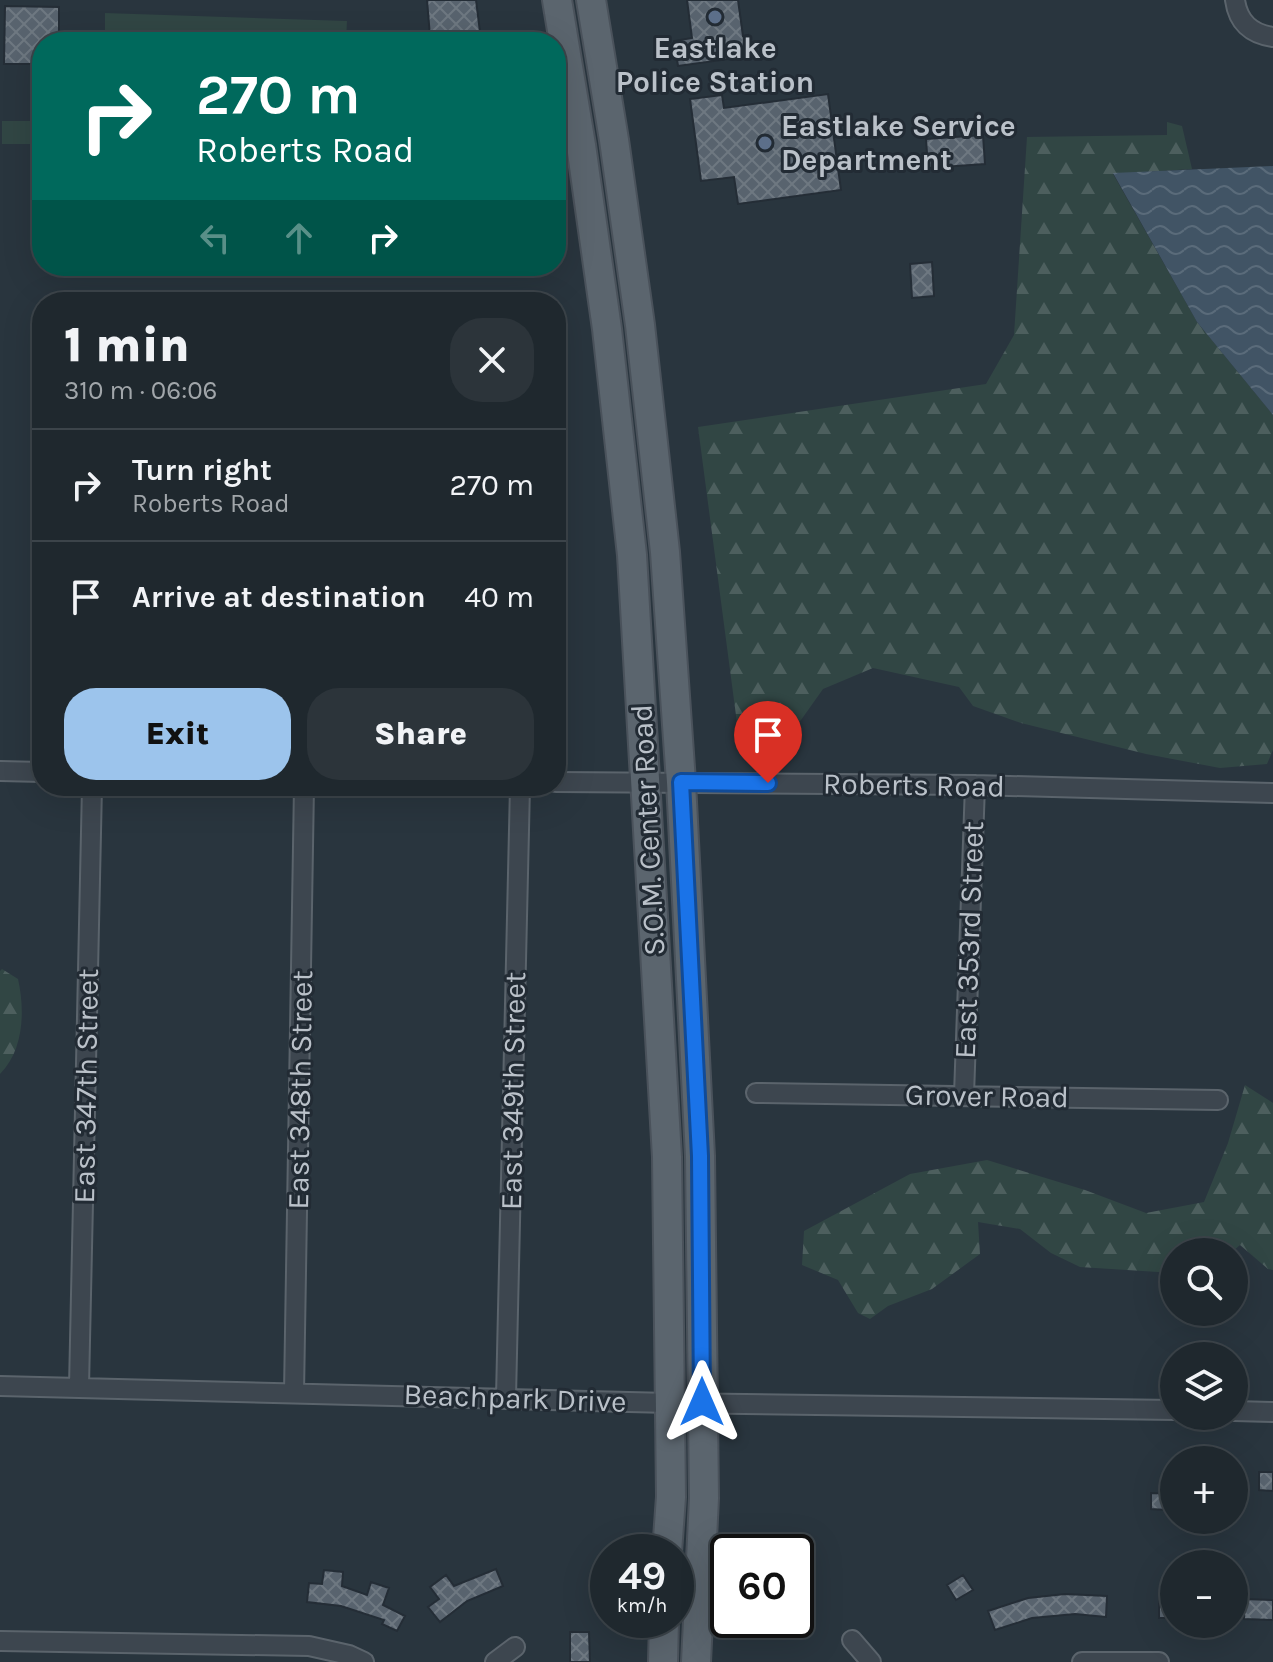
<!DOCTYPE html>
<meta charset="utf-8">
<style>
body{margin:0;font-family:Karla,sans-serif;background:#2c343a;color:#f1f3f6;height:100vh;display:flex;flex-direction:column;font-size:30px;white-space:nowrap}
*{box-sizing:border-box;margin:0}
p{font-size:26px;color:#a1a6aa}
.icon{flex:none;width:44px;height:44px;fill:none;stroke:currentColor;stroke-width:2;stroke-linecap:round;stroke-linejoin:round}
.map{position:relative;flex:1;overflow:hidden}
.sheet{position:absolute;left:32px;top:292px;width:534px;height:504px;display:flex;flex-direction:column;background:#1f282e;border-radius:32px;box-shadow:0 8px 32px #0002,0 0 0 2px #3c444a}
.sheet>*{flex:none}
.banner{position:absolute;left:32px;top:32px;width:534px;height:244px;border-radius:32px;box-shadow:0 8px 32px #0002,0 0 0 2px #3c444a;background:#00695c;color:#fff;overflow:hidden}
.buttons{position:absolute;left:1160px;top:1238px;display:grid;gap:16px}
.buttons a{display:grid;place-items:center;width:88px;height:88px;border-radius:50%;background:#1f282e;box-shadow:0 8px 32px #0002,0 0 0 2px #3c444a;font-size:40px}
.speed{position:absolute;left:590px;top:1534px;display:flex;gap:16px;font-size:40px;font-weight:700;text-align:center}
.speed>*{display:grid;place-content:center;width:104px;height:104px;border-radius:50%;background:#1f282e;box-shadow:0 8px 32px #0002,0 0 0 2px #3c444a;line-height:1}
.speed small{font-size:20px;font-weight:400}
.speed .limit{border:4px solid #111;border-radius:12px;background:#fff;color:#111}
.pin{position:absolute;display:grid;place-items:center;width:68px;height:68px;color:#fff;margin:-82px -34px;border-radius:50% 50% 50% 0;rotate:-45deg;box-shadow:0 0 8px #0007}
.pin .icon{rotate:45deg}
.me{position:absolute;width:88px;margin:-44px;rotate:0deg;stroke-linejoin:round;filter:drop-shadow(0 0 6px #0008)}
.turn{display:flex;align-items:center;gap:28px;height:168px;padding:0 32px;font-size:36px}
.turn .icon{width:104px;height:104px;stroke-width:2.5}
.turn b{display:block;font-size:56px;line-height:68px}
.lanes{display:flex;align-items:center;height:76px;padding:0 32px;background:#0003;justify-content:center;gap:40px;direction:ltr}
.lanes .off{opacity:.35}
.round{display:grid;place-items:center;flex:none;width:84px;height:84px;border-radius:32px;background:#2c343a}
.overview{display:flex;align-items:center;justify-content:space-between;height:136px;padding:0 32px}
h1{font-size:48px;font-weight:800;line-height:60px}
.action{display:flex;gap:16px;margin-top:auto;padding:16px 32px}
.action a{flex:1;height:92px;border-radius:32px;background:#9cc4ec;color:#111;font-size:32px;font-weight:800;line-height:92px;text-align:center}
.action a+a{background:#2c343a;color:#f1f3f6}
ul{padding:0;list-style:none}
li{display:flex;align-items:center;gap:24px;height:112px;padding:0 32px;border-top:2px solid #3c444a}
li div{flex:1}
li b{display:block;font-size:30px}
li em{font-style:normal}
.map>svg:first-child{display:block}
.forest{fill:url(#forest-firs)}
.park{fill:#314644}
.water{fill:url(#water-waves)}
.building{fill:url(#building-cross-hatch);stroke:#242d36;stroke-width:2}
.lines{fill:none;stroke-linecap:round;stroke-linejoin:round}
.street-casing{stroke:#5b646c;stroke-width:22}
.primary-casing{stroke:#4a525b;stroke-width:32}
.street{stroke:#3d464f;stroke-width:18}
.primary{stroke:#5b656e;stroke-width:28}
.route-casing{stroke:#114b97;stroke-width:20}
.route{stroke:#1a73e8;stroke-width:14}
.service-dot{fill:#5c6f8a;stroke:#222b34;stroke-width:3}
.labels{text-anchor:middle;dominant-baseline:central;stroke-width:6;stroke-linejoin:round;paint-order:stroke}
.poi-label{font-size:30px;font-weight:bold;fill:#bac1c9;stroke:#222b34}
.street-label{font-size:30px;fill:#bac1c9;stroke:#222b34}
</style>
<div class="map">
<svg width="1273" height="1662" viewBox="0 0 1273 1662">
<defs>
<pattern id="forest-firs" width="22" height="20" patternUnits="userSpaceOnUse" patternTransform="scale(2)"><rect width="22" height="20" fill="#314644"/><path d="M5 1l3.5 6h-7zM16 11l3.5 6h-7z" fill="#4d5f5e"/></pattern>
<pattern id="water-waves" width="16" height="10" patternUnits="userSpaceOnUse" patternTransform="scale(2)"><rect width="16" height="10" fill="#415465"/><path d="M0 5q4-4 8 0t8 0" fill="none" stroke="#5a6b7a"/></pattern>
<pattern id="building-cross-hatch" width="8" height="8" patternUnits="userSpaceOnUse" patternTransform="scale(2)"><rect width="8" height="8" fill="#58636e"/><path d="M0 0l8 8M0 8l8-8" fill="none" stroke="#6e7881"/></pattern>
</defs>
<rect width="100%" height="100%" fill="#29353e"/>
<path class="forest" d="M1167,122L1182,126L1192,169L1113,174L1197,322L1273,415V750L1267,764L1220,768L1146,754L1021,723L973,706L959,687L873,668L823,689L801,720L770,748L737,723L698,427L986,384L1014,335L1027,137L1167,135Z
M2,969L18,979C25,1010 24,1050 0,1074V971Z
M1245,1085L1273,1103V1270L1268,1269L1240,1245L1232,1252H1174V1273L1080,1267L1051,1253L1020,1229L978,1222L980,1254L932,1289L888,1306L870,1319L858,1313L838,1280L802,1265L804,1231L910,1174L987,1160L1085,1190L1146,1213L1204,1202L1228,1143Z"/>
<path class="park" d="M105,13L347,21L346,42H105Z
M2,121H42V144H2Z
M387,266H500V278L387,277Z"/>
<path class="water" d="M1273,166V415L1197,322L1113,173Z"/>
<path class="building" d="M427,0H476L480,32L430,36Z
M687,0H738L743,36L748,35L751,56L678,66L674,41L692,38Z
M5,6L59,7V42H42V64H4Z
M828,94L841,190L738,204L734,177L701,181L690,99L722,95L724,108Z
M983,135L985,164L928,168L926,139Z
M932,262L934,296L912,298L910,264Z
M1259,1472H1273V1491L1259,1490Z
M1151,1493L1168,1494L1167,1510L1151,1509Z
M496,1569L503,1586L467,1601L440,1622L428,1607L439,1599L430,1587L446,1575L454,1586Z
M324,1570L343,1572L342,1586L367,1595L371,1582L389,1588L383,1605L405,1616L397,1631L382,1624L384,1620L341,1606L307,1602L309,1583L322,1584Z
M963,1575L973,1590L956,1600L947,1585Z
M1065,1594L1107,1596L1106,1617L1075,1614L1032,1618L995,1630L988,1611L1028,1598Z
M1159,1598H1174V1618H1159Z
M1244,1599L1273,1600V1620L1244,1619Z
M570,1632H589L590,1662H570Z"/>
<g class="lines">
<g class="street-casing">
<path id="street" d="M1235,0C1238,22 1251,34 1273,37
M0,771L42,772
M556,782L975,785L1273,793
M756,1093L1218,1100
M964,1095L975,785
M0,1386L669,1403L1174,1410
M79,1387L92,786
M294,1393L304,786
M506,1397L520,786
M1234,1411L1273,1412
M852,1640L871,1662
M0,1641L309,1646L349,1655L364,1662
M495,1662L515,1647
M1082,1662H1159"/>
</g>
<g class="primary-casing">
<path id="primary" d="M557,0L581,145L607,329L632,555L667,1157L671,1497L667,1552
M591,0L614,140L640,325L665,552L681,782L700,1156L704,1498L696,1662
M663,1662L664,1620"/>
</g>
<use href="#street" class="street"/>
<use href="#primary" class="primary"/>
</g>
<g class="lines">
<g class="route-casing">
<path id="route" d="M702,1402L700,1156L681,782L768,783"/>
</g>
<use href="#route" class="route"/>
</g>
<g class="service-dot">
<circle cx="715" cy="17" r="8"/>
<circle cx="765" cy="143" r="8"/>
</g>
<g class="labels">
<g class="poi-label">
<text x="715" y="48">Eastlake<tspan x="715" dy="34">Police Station</tspan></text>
<text x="781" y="126" text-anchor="start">Eastlake Service<tspan x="781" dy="34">Department</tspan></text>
</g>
<g class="street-label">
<text transform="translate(914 785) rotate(1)">Roberts Road</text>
<text transform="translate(648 830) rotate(-93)">S.O.M. Center Road</text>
<text transform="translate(969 940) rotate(-88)">East 353rd Street</text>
<text transform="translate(86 1086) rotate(-89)">East 347th Street</text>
<text transform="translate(300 1090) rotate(-89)">East 348th Street</text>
<text transform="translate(513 1091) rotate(-89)">East 349th Street</text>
<text transform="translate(987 1096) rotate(1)">Grover Road</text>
<text transform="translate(515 1398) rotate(2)">Beachpark Drive</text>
</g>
</g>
</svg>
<div class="buttons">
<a><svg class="icon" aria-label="search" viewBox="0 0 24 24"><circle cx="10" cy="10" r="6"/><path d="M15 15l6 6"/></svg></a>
<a><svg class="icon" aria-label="layers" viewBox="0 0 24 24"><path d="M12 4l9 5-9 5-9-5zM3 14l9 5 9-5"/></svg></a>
<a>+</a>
<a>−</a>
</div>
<div class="speed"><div>49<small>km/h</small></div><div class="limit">60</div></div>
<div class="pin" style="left:768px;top:783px;background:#d93025"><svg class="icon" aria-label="arrive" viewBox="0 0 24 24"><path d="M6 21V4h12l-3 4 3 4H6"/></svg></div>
<svg class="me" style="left:702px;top:1402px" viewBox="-20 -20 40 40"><path d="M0-17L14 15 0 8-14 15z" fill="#1a73e8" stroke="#fff" stroke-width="4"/></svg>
<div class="banner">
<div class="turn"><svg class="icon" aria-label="right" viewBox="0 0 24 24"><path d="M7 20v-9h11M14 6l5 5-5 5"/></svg><div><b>270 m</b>Roberts Road</div></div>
<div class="lanes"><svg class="icon off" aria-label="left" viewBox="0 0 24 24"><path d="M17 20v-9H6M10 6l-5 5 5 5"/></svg><svg class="icon off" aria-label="ahead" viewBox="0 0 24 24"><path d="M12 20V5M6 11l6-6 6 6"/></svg><svg class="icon" aria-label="right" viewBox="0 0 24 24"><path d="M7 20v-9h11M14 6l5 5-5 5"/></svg></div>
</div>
<section class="sheet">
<div class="overview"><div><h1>1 min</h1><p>310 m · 06:06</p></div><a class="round"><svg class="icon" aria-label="close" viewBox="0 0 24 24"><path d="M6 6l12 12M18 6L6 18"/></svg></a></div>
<ul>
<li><svg class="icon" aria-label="right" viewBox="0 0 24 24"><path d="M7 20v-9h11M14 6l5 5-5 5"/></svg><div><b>Turn right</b><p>Roberts Road</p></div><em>270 m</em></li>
<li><svg class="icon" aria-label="arrive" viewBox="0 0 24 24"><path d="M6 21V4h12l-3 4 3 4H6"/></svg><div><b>Arrive at destination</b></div><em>40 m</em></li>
</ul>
<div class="action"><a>Exit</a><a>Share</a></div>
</section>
</div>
